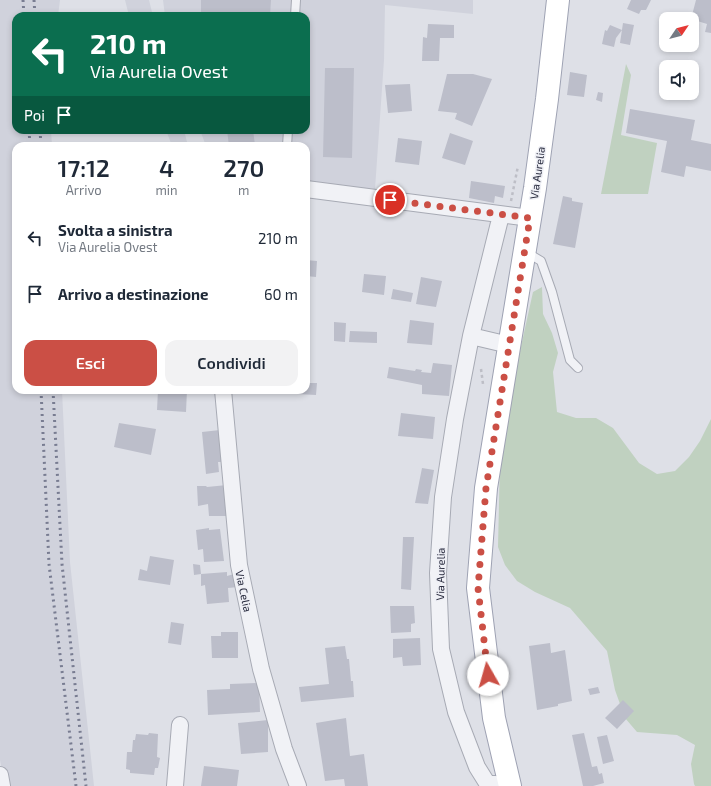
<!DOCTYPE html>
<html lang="it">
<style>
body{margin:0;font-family:"Exo 2",sans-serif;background:#f2f2f3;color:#1f2937;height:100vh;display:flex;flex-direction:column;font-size:15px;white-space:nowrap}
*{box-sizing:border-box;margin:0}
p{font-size:13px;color:#747a83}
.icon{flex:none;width:22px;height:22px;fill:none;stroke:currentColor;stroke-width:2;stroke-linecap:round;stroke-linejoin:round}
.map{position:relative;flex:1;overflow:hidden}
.side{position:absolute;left:12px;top:142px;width:298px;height:252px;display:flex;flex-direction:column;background:#fff;border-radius:12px;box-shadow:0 2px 6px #0003}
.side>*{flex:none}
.guide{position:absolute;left:12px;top:12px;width:298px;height:122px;border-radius:12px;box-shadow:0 2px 6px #0003;background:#0b6e4f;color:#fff;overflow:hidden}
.needle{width:26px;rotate:55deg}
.buttons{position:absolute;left:659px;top:12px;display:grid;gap:8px}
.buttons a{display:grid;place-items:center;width:40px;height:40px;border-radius:8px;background:#fff;box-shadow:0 2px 6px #0003;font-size:20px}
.pin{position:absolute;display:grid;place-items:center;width:34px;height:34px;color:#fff;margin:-17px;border:2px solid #fff;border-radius:50%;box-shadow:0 1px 4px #0007}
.me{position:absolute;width:44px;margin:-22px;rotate:353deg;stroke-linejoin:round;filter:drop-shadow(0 0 3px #0008)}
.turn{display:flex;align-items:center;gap:14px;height:84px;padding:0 12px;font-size:18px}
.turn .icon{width:52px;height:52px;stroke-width:2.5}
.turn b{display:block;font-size:28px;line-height:34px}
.then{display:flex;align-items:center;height:38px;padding:0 12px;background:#0003;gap:8px;font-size:15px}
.eta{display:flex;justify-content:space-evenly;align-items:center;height:68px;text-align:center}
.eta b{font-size:24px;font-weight:600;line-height:28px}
.action{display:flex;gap:8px;margin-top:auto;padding:8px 12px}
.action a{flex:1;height:46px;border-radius:12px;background:#cb4f45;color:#fff;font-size:16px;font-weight:600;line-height:46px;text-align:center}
.action a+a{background:#f2f2f3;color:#1f2937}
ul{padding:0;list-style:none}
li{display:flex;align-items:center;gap:12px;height:56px;padding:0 12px}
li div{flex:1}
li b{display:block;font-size:15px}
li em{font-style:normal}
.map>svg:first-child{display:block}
.built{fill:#d0d2dc}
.green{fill:#c0d1c0}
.building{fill:#bcbeca}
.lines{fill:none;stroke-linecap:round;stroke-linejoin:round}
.lane-casing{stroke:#a7aab4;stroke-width:10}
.street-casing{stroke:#a7aab4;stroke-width:18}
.primary-casing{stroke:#9ea2b3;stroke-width:24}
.path{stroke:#bdbec6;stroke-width:2.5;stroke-dasharray:3 3;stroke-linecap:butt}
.lane{stroke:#f1f2f6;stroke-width:8}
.street{stroke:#f1f2f6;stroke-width:16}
.primary{stroke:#fff;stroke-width:22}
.rail{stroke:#787c91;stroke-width:3;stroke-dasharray:2 4;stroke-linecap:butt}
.route{stroke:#cb4f45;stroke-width:7;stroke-dasharray:0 12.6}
.labels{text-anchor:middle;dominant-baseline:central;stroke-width:3;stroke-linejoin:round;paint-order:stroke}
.street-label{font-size:11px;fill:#282b3e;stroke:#eeeff5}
</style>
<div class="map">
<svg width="711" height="786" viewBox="0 0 711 786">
<rect width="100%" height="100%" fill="#dee0e7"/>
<path class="built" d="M0,0H60L58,16H16V130H51L52,146H16V390H62L70,562L94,786H5L0,760Z
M125,0H149L153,16H129Z
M163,0H473V14L385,5L384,60L375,189L306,183V146H206L200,130H306V16H165Z
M166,130H184L188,146H172Z"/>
<path class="green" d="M626,64L631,75L621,135L657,143L648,194H601Z
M542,287L543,314L552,333L558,353L553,372L557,412L576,418H596L613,428L639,463L657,474L675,471L689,457L700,441L711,419V786H695L694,784L691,764L695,745L677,735L637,732L625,718L615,690L607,651L570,608L535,592L517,581L505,565L498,547L500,460L516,369L533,292Z"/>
<path class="building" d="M201,0H271L270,16H201Z
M631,0H651L646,10H641L639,14L627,9Z
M696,0H711V33L705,32L707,24L691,19Z
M623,23L634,25L630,45L620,43Z
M428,24L454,25V38H440L439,61H422L423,37L427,38Z
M610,25L622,30L616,38L614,47L602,44L605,30L607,31Z
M325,68H354L352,158L323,157Z
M570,72L587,75L584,97L567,95Z
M447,74H473L492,79L472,126L455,119L457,113L438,111Z
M410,84L412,111L388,113L385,85Z
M598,92L603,93L602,102L596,100Z
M630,109L695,120L691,140L711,144V171L686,166L684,177L661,172L667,141L626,133Z
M227,130H253L255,145L229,146Z
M450,133L473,141L465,165L442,158Z
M398,138L422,141L419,165L395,162Z
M471,181L505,186L503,198L495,196L494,203L469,198Z
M563,196L572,198V201L583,203L575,248L553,244Z
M306,260L317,261L316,277L306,276Z
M364,274L386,276L384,295L362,292Z
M421,277L442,281L436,307L416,304Z
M393,289L413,293L411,302L391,299Z
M410,320L434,323L432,345L407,343Z
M334,322L346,323L345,342L334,341Z
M350,331L377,332V343L349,342Z
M433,363L452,365L449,396L422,394V385L387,378L389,367L415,371L416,369L422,370L421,372L431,373Z
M306,383H317L316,395L296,394L297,390H306Z
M158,390H187L186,412L157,410Z
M401,413L435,417L433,439L398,436Z
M119,423L156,429L151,455L114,447Z
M220,430L223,462H218L219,472L206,474L202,432Z
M422,468L434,470L428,504L415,503Z
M227,485L230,516H209L208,504L198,506L197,486H206L207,487Z
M209,528V530L220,529L224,561L204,562L203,549L198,550L196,530Z
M403,537H414L411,590L401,589Z
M150,556L174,560L170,585L138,580L140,569L147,571Z
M193,564L200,565L201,574L227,572V576L234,574L238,587L228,588L229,602L207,604L205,585L201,586V574L194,575Z
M390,606H414L415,623L411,624V632L391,633Z
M171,622L184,624L181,645L168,643Z
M221,632H238V658H212L211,636H221Z
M420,638L421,665L403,666L402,657L393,658V639Z
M550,643L551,653L565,650L572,701L558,704V706L537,710L529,646Z
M345,646L347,659H349L351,681H353L354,697L301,702L299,687L329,684L325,648Z
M259,683L260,712L208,715L207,690L230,689V684Z
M598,687L600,693L590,695L588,689Z
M623,700L634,711L617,729L605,718Z
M346,718L350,756L364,754L368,786H345L344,779L325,781L316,723Z
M268,720V752L241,754L238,723Z
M149,733L158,734L157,757L160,758L158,768H155L154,775L130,773V770L126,769L127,752H132L133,740H135L136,734L148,735Z
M584,733L592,767L597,766L599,774L602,773L604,783L593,786H583L572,735Z
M607,735L614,761L603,764L597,737Z
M204,766L239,770L237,786H201Z"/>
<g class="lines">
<g class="lane-casing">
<path id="lane" d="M295,16L296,0
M287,146L288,130
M526,252L541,261L552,292L570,360L578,368"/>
</g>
<g class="street-casing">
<path id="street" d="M306,189L530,218
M501,215L471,336L455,419L443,497L438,573L441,649L456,712L477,767L487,783L510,786
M471,336L509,345
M223,390L239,565L261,669L284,749L298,786
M0,775L2,786
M175,786L180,725"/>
</g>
<g class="primary-casing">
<path id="primary" d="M510,786L494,718L478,588L486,488L535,188L547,99L558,0"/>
</g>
<path class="path" d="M511,201L518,166
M481,369L483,384"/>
<use href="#lane" class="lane"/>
<use href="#street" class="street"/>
<use href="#primary" class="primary"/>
<path class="rail" d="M23,0L24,16
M34,0L35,16
M29,130L30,146
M40,130L41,146
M41,390L49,564L76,786
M53,390L62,564L86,786"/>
</g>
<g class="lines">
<path class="route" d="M390,200L530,218L486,488L478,588L488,675"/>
</g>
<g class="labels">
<g class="street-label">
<text transform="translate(537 173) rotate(-82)">Via Aurelia</text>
<text transform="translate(440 574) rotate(-89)">Via Aurelia</text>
<text transform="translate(244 591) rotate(78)">Via Celia</text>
</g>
</g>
</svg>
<div class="buttons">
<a><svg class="needle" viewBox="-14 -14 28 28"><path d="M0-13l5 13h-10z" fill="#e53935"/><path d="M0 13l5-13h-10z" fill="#747a83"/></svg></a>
<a><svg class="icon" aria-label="sound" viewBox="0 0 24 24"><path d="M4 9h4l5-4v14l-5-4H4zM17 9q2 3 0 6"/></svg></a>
</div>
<div class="pin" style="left:390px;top:200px;background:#d93025"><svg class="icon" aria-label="arrive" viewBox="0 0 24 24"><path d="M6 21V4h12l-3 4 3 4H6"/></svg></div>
<svg class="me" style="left:488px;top:675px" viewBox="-20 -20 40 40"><circle r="19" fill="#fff"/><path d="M0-13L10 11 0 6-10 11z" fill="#cb4f45"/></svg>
<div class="guide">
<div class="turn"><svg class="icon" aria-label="left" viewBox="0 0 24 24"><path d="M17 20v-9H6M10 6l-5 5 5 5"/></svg><div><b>210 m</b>Via Aurelia Ovest</div></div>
<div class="then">Poi<svg class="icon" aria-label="arrive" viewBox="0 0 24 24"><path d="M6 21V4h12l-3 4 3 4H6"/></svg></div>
</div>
<section class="side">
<div class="eta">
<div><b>17:12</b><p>Arrivo</p></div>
<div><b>4</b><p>min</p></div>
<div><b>270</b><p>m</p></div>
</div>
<ul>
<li><svg class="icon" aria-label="left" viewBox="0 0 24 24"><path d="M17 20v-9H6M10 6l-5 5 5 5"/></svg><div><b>Svolta a sinistra</b><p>Via Aurelia Ovest</p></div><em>210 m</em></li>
<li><svg class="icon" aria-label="arrive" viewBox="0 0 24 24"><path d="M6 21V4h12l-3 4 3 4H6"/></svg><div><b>Arrivo a destinazione</b></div><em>60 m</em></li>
</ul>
<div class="action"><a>Esci</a><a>Condividi</a></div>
</section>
</div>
